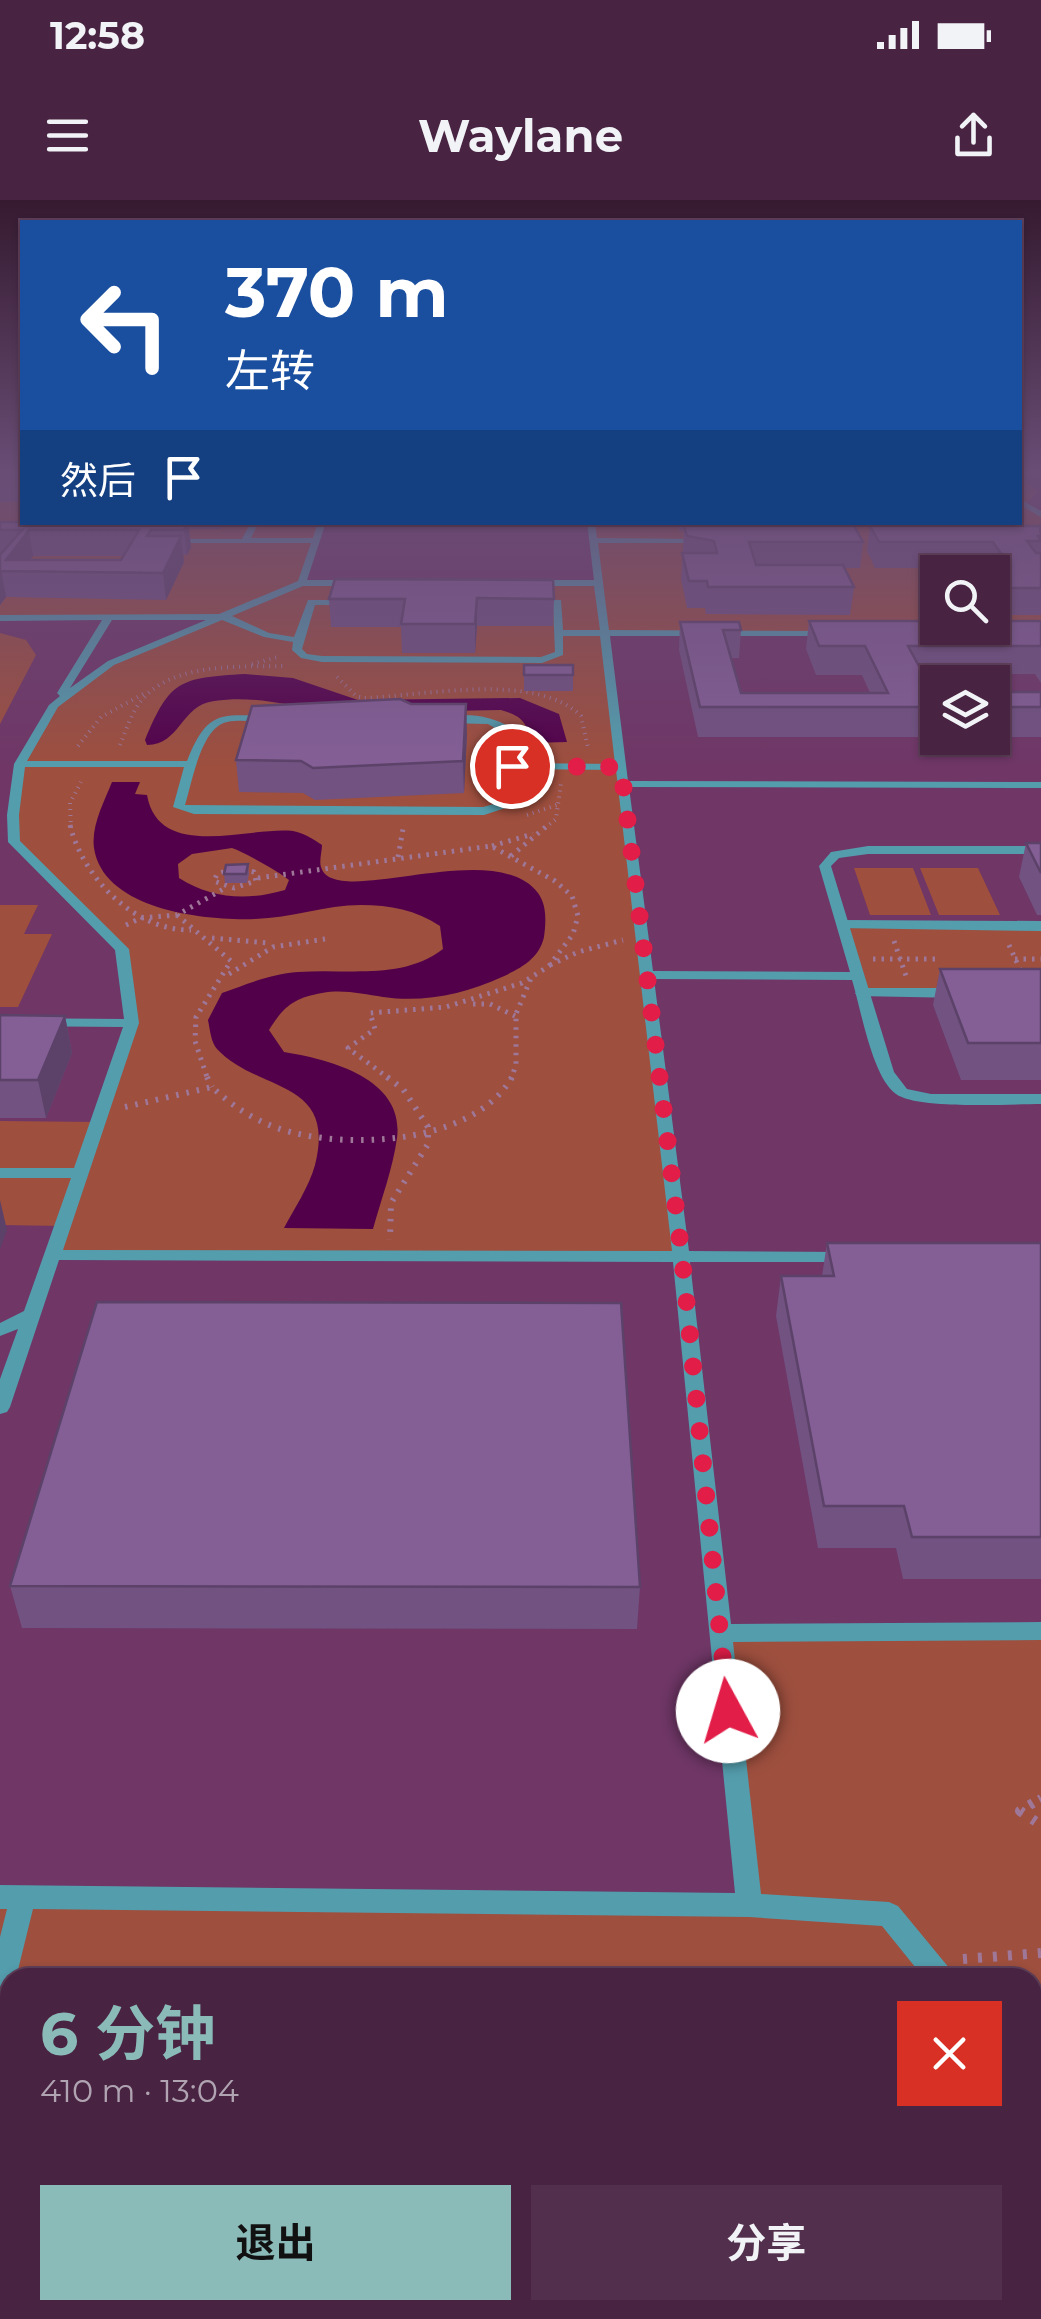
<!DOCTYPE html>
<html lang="zh">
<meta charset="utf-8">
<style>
body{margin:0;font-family:Montserrat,"Noto Sans SC",sans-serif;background:#522f4d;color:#f1f3f6;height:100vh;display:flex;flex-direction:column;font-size:38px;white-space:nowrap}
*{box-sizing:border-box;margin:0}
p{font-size:32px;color:#b1a4b2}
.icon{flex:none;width:55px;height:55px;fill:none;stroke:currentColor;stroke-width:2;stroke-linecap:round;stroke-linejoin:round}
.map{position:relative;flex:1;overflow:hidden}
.drawer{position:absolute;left:0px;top:1768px;width:1042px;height:352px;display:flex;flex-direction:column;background:#482342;border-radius:30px 30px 0 0;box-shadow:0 2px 8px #0004,0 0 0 2px #60405b}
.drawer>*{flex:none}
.banner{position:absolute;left:20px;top:20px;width:1002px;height:305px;border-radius:0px;box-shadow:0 2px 8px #0004,0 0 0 2px #60405b;background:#1a4fa0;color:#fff;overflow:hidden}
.tools{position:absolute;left:920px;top:355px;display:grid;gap:20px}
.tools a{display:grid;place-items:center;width:90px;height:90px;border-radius:0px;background:#482342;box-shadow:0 2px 8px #0004,0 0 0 2px #60405b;font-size:50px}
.pin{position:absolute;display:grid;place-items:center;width:85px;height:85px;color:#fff;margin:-42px;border:5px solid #fff;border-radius:50%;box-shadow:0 2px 10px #0007}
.me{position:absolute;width:110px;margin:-55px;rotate:354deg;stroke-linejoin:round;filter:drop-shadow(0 0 8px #0008)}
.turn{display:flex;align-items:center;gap:35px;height:210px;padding:0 40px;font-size:45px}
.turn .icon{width:130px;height:130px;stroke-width:2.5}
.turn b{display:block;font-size:70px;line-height:85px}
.then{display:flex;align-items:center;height:95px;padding:0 40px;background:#0003;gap:20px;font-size:38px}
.round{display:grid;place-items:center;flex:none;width:105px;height:105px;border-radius:0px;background:#522f4d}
.headline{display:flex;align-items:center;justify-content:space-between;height:170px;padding:0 40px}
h1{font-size:60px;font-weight:700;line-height:75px;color:#8bbbb9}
.action{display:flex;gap:20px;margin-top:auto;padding:20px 40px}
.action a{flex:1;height:115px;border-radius:0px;background:#8bbbb9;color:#111;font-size:40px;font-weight:700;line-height:115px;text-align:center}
.action a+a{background:#522f4d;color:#f1f3f6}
.status{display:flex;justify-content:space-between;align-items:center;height:70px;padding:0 50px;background:#482342;direction:ltr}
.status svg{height:28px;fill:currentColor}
header{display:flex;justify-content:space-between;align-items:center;height:130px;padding:0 40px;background:#482342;font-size:45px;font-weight:700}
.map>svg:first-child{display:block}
.built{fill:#6f3666;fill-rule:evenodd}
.green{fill:#9e4f3e;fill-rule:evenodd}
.water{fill:#52004a;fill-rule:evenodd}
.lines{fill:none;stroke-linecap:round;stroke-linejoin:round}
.path-far4{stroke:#9f7798;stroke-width:4;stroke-dasharray:1 5;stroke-linecap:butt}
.path-far3{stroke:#9f7798;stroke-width:5;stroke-dasharray:2.5 6;stroke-linecap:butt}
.path-far2{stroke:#9f7798;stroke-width:6;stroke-dasharray:2.5 8;stroke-linecap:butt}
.path-far1{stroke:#9f7798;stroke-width:8;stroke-dasharray:2.5 9;stroke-linecap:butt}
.path{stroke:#9f7798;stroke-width:10;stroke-dasharray:4 11;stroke-linecap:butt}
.lane{fill:#549dad;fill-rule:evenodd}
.street{fill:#549dad;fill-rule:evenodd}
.wall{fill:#715281;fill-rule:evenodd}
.shaded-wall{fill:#5c4269}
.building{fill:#835f96;stroke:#5c4269;stroke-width:2.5;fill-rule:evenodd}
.route{stroke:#e11d48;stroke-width:18;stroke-dasharray:0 32.4}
</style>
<div class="status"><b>12:58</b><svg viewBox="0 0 49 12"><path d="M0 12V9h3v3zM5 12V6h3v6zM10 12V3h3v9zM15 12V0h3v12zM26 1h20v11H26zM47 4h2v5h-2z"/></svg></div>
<header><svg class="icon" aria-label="menu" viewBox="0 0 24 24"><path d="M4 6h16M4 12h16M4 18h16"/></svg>Waylane<svg class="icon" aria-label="share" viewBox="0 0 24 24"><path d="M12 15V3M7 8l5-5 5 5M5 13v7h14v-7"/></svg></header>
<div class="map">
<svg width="1041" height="2119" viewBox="0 0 1041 2119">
<rect width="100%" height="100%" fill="#602f58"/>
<path class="built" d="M0,271L22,322H1020V271H1041V2119H0ZM938,372H992V428H938ZM938,482H992V538H938ZM10,1778H1032V2110H10Z"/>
<path class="green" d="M0,271H22V322L322,323L302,382L597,383L591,323L1020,322V274L1037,292L1026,304L1041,315V432L606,434L681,1057L52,1055L61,1026L0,1025V921L98,922L132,823L122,749L14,642L20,564L54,505L111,463L225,418H0ZM938,372H992V428H938Z
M0,433L26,440L36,455L0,524Z
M854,668H913L931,715H870Z
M920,668H978L1000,715H939Z
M0,705H38L24,734H52L18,807H0Z
M842,725L1041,726V794L863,793Z
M1041,1431V2084H1032V1778H10V2082H0V1697L748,1705L720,1433Z"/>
<path class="water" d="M245,474L293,478L358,500L520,498L559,514L567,542L531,543C527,521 521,516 501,510C442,510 379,517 322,510C284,505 253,495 214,501C181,505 180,545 147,545L145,540C170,480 179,478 245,474Z
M112,582H140L135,594L147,595C159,662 249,626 293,631C304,633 313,639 322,645C322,651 319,661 321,667C334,711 494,635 538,693C547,705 546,722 544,737C539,759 521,768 502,777C465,794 424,803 383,797C363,794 343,789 322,793C294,798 284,806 269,830L284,852C328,859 405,878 397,938C393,968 381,1000 373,1029L284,1028C294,1009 309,987 315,965C337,878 258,893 217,849C211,842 210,830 208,820L222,793C247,784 271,774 298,772C347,768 401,781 443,749L440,726C416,710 390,705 361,705C325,705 291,718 255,719C206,721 103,710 94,648C91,626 104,602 112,582ZM232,648C242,651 281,673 289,680L285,690C247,701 212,699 179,678L178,664L192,654Z"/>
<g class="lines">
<path class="path-far4" d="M252,464L278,457
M337,477L356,496L364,498C423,496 536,471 581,516L588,548
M120,545C126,531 131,513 141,501C172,462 241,467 286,466
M78,546L101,517L145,493
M527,615L560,604
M71,628L70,603L81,582
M545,628L556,619L561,583"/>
<path class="path-far3" d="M70,625C83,678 135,731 191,730
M492,646L533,634
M511,656L548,625
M398,657L403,629
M235,668L254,672L256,681L234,688L214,681L217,674Z
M258,678L491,646L555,681L572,696L578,716L573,734L549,766L522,783L446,807L370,813L375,829L348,848L391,880
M177,715L231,761L196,817L195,841L208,880
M126,725L141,718L177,715L227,687
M212,738L269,743
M894,741L906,776
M1009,745L1022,774
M873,759H940
M1015,759H1041
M550,765L578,752L623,740
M229,774L273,747L325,739
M473,804H490L515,816
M511,880L516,864V814L531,778"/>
<path class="path-far2" d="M207,877L212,887
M387,877L403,889L428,927V944L391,1003L390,1040
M125,907L212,887C231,905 252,919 277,928C344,951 474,945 512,877"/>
<path class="path-far1" d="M1029,1605L1041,1598"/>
<path class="path" d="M1033,1603L1020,1611L1041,1625
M963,1759L1041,1753"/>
<path class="lane" d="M1020,299L1041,311V317L1020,305Z
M251,322H259L251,338H313L318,322H326L307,380H356L360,383L356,386H303L232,416L269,433L294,437L308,400H353L355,402L350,405H315L302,449L307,454L322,456L541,457L555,452L553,405H531L526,402L531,399L561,400L563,430H600L594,386H532L528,383L532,380H594L587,322H595L597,338L704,339L708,341L704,343H598L609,430L831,431V435L828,436H610L628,581L1041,582V588L629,587L653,771L850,772L819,666L831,652L868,646H1041V654H868L839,658L831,666L894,872L907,889L931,894H1041V904C1011,904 918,910 896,894C872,877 861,809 852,780L654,779L689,1051L847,1052L856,1057L847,1062H690L731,1424L1041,1422V1440L733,1442L761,1694L889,1702L898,1706L950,1769L954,1778H924L882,1726L749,1717L33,1709L16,1778H10V1797L0,1802V1737L7,1709H0V1685L735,1693L673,1062L59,1060L10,1207L7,1212L0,1214V1179L18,1129L0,1136V1123L24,1111L71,978H0V968H74L123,827L0,826V818L124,819L115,750L8,642L7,615L14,564L49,505L60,496L57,493L102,420L0,421V415L219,414L298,381L311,343H166L162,341L166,339H242ZM112,420H206L108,461L70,488ZM222,420L264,437L293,442L292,450L301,458L322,462L542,463L563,455V436H600L615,564L517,563L516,532C498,515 459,510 438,520L443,523L488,524L507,535L505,601L483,607L185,605C192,583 201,527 227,522C243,519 260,523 276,521V517L272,516C221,515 208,508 187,561H27L58,507L114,465ZM25,567H184L173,607L194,614L484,615L515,605L517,569L616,570L672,1051L63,1050L139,823L129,749L20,641L19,615Z
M1032,1881L1041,1885V1923L1032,1920Z
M0,2067H10V2097H0Z
M1032,2069H1041V2099H1032Z"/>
<path class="street" d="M842,720L1041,721V731L837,728V722Z
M863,788H961L969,793L961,798L857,796L855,793Z"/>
</g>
<path class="wall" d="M0,271H22V302H0Z
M0,322H223L220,329H189L191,347L187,355H183L184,362L166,400L6,397L0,405ZM33,356H124L121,360H30Z
M677,322H722V326H810L808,322H841L840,326L863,342L860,368H845L854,387L850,415L706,414L705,408H687L681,379L684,331H680Z
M946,322H990L989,326L1041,327V415H992V372H938V415H931L918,392L921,368H875L867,351L870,326H949Z
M329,399H554L553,426H477L475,453H402L401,427H331Z
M809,421H1041V483L1035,474H923L933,492H938V537H698L679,450L680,422L741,430L739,458H731L741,493H870L862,475H816L806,449Z
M524,465H573V491H524Z
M992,492H1041V537H992Z
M467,534L464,593L315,600L303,593L239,592L236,560Z
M1026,643H1041V715H1037L1019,677Z
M248,664L249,674L247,683H225L224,674Z
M940,769H1041V880H961L933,805Z
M0,815L65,816L72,853L46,918H0Z
M827,1043H1041V1379H903L896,1348H818L776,1116L781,1076H822Z
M10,1386L640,1387L637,1429L22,1428Z"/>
<path class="shaded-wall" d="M188,322L191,347L187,355L184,330Z
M29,330L33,356L22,370L6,360Z
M181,336L184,362L166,400L163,373Z
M1,370L6,397L0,405V371Z
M477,398V426L475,453V424Z
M466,504L467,534L464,593L463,561Z
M65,816L72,853L46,918L38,880Z
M0,1000L7,1030L0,1049Z"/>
<path class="building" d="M0,271H22V278H0Z
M0,322H187L184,330H151L147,336H181L163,373L0,371V355L22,330H0ZM29,330H139L121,360H6Z
M684,326H854L863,342H749L756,365H843L854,387H708L707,381H689L682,353H717L714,341L687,336Z
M870,326H1040L1041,336H1038L1041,341H1027L1036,353H1041V388H992V372H938V387H935L922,365H1009L993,342H879Z
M335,379L553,380L554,399L477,398L475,424H401L405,399H329Z
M809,421H938V428H992V421H1041V446H908L933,492H938V507H700L680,422H739L741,430H723L741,493H888L865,446H819Z
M524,465H573V475H524Z
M992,492H1041V507H992Z
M400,499L411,504H466L463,561L313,568L301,561L236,560L252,506Z
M1026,643H1041V673Z
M248,664L246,674H224L226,665Z
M940,769H1041V843H968Z
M0,815L65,816L38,880H0Z
M827,1043H1041V1337H912L904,1306H824L781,1076H834Z
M97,1102L621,1103L640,1387L10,1386Z"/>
<linearGradient id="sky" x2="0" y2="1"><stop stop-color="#351a30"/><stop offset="0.48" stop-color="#694d75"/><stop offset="1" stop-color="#694d75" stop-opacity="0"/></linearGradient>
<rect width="1041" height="568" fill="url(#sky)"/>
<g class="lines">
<path class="route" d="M512,566L621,567L682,1057L728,1511"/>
</g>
</svg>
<div class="tools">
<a><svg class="icon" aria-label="search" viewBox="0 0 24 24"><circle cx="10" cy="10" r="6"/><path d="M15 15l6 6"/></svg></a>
<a><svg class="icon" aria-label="layers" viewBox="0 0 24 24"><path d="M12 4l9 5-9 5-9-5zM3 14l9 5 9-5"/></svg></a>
</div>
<div class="pin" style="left:512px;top:566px;background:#d93025"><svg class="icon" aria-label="arrive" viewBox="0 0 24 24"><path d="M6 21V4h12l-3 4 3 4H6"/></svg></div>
<svg class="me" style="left:728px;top:1511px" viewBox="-20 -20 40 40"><circle r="19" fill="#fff"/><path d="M0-13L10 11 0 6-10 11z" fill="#e11d48"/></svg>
<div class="banner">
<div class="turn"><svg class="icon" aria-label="left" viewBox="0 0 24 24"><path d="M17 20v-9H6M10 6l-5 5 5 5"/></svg><div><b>370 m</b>左转</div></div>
<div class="then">然后<svg class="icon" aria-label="arrive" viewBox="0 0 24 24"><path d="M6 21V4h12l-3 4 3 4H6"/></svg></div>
</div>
<section class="drawer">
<div class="headline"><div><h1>6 分钟</h1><p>410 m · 13:04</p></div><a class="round" style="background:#d93025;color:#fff"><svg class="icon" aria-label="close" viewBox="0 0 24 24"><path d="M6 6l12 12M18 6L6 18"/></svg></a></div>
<div class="action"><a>退出</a><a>分享</a></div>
</section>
</div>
